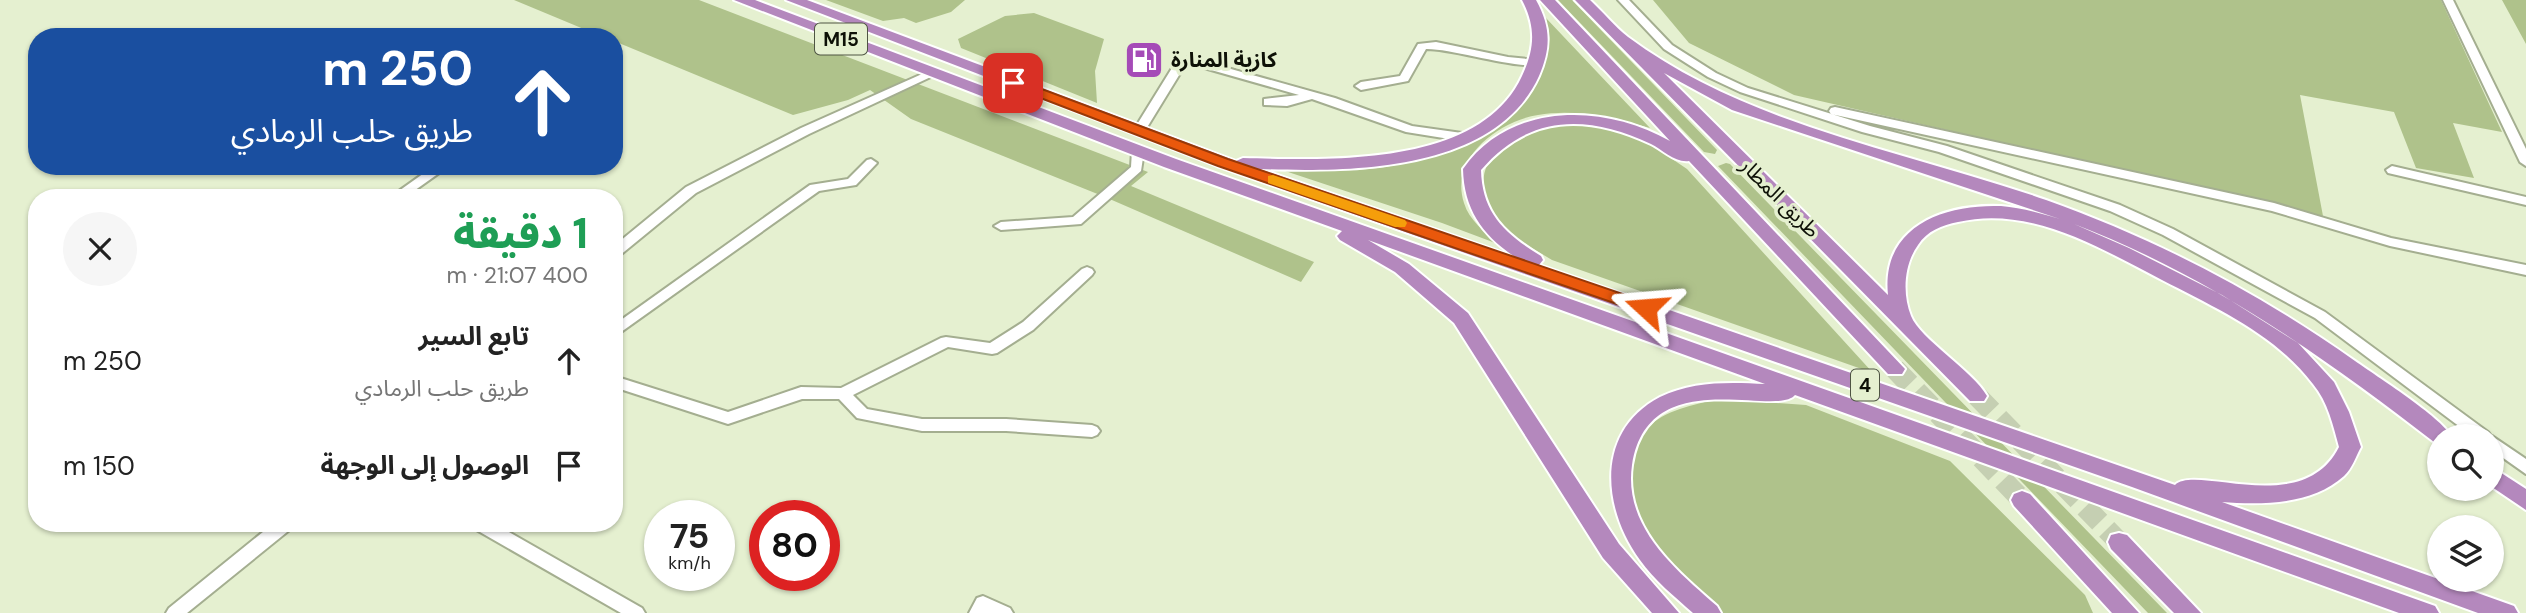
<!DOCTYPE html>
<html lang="ar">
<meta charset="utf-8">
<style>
body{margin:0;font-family:"DM Sans","Noto Sans Arabic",sans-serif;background:#f6f6f6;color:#222;direction:rtl;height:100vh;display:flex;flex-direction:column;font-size:26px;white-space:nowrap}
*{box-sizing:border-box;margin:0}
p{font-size:23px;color:#767676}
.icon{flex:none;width:38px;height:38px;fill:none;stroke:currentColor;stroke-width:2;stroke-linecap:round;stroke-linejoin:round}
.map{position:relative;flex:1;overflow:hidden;direction:ltr}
.sheet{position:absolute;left:28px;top:189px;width:595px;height:343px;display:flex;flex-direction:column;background:#fff;border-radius:28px;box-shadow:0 2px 5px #0004;direction:rtl}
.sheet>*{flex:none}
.guide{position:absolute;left:28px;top:28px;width:595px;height:147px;border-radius:28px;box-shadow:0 2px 5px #0004;direction:rtl;background:#1a4fa0;color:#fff;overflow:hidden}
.tools{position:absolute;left:2427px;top:424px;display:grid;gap:14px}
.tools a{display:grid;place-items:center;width:77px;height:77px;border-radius:50%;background:#fff;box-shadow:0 2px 5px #0004;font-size:35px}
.speed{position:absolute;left:644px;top:500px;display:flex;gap:14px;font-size:35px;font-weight:700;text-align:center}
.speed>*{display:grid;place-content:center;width:91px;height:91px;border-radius:50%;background:#fff;box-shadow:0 2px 5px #0004;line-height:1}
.speed small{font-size:18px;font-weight:400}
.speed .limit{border:10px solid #d22;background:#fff;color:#111}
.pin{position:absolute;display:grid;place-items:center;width:60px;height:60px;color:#fff;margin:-30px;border-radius:14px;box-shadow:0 4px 10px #0006}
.me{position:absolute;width:77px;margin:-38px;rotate:289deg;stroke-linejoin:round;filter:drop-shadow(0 0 5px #0008)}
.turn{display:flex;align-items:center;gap:24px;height:147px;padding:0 35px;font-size:32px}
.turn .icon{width:91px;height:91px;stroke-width:2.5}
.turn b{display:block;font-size:49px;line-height:60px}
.round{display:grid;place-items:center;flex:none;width:74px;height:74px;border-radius:37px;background:#f6f6f6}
.overview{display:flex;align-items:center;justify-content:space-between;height:119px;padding:0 35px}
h1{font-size:42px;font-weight:800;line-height:52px;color:#1e9e55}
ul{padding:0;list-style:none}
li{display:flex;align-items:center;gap:21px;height:105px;padding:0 35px}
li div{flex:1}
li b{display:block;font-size:26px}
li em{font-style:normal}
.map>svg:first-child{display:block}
.green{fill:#afc28b}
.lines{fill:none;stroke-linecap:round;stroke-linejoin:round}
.highway-tunnel{stroke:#c5cfb2;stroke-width:21;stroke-dasharray:21 10;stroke-linecap:butt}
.minor-casing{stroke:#a4ae90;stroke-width:4}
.highway-casing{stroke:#fff;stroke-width:4}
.minor{fill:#fff;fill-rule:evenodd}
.highway{fill:#b488bd;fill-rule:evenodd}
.route{fill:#ea580c;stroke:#983908;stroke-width:2}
.slow{fill:#f59e0b}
.labels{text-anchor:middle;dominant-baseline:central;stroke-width:7;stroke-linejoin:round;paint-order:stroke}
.shield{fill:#e5f0d0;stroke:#4e5443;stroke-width:2}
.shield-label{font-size:19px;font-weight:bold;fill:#0e1107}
.poi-label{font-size:21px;font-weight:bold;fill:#0e1107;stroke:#e5f0d0;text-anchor:start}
.street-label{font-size:21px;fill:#0e1107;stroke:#e5f0d0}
</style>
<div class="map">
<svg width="2526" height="613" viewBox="0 0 2526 613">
<rect width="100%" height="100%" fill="#e5f0d0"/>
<path class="green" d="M514,0H699L1148,172L1131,186L1314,262L1301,282L1105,197L911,119L870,90L848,100L793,115L614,41V37H603Z
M826,0H965L951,12L916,23L904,18L883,21Z
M1558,0H1572L1717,150L1715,154L1704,152Z
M1653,0H2441L2502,132L2453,123L2474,178L2416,168L2394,112L2300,95L2323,216L1794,95L1689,43Z
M2502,0H2526V44Z
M1034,13L1104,39L1095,71L1097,103L961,48L958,39L1005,16Z
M1545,17L1650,128C1615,118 1575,108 1538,115C1499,121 1449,158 1464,203C1469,220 1485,232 1498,244L1442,223L1273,167C1317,170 1371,175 1413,160C1433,153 1452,140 1471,131C1530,102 1551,89 1545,17Z
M1565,124L1594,125L1644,140L1687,169L1873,373L1552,260C1534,249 1512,238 1498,222C1478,200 1477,164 1503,145C1520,132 1544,127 1565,124Z
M1726,163L1730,164L2167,613H2148L1718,166Z
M1717,399L1806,405L1950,461L2085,595L2093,613H1722C1696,591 1639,538 1633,505C1631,494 1632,479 1633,467C1634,452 1637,440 1648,428C1663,410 1695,405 1717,399Z"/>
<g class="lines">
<path class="highway-tunnel" d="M1895,369L2022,500
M1977,396L2119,542"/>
<g class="minor-casing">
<path id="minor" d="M1618,0H1629L1672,45L1716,73L1748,88L1870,126L1947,146L2120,205L2173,229L2325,312L2488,432L2491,436H2472L2315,318L2163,235L2110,211L1939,152L1862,132L1740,92L1708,77L1664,49Z
M2443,0H2453L2526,149V166L2520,162Z
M1436,42L1508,57L1537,60L1543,63C1528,73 1452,48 1426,49L1408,81L1361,90L1355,86L1361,82L1400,76L1418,44Z
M1188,57L1335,98L1412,126L1462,133L1468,137L1462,141L1406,132L1312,99L1287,106L1264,105V99L1299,95L1190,64L1181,72L1143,134H1135L1133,131L1172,68Z
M931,70L937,73L935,75L809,134L696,193L619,256L614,257V246L686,187L801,128Z
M1835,107L2274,203L2391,238L2526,265V275L2390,246L2272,211L1831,114L1829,111L1831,108Z
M1138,147L1144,151L1141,171L1081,224L1001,230L994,226L1001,222L1073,217L1131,167L1132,151Z
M871,159L877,163L856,185L819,191L614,337V325L810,185L848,179L867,160Z
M434,166H449L404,198H389Z
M2392,166L2526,197V205L2388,173L2386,170Z
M1087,267L1092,269L1094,272L1092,275L1033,330L997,353L992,354L948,347L853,395L867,409L922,419H1006L1092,425L1097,427L1100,431L1097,435L1092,437L1006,431H922L857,418L839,399H802L728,424L614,387V376L728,412L801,387L841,388L941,338L946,337L990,343L1023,322L1082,269Z
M2492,436L2526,459V474L2492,450Z
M274,523H294L292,528L187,613H166L169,608Z
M471,523H493L642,608L645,613H621L473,528Z
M983,596L1010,608L1013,613H969L977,598Z"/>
</g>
<g class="highway-casing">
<path id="highway" d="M734,0H755L1176,159L2435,606L2439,613H2399L1795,395C1776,418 1648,361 1632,465C1623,527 1676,570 1717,606L1721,613H1693C1674,596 1654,580 1640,560C1602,508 1595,431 1660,397C1692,381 1730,382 1765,384L1368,240L1409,264L1468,313L1619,544L1679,613H1652L1603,558L1454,323L1395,272L1340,240L1337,236L1342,231L1164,167Z
M786,0H807L1236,161L1243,158C1326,160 1480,168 1522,76C1535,48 1536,27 1522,0H1536C1551,27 1551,48 1539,76C1495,173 1348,172 1260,169L1515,257C1482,235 1464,209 1463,169C1510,102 1603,103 1670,141L1540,0H1555L1905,369L1902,374H1888L1689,161C1675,163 1663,150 1651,144C1587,114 1529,114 1481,170C1482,213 1505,234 1541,256L1543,260L1539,265L2175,485C2196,464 2303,519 2339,447C2333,425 2328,402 2313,384C2275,334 2216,308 2162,280C2100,248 2030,205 1958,222C1942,225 1927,231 1918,245C1904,264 1902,294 1911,316C1920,339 1973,371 1987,396L1984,401H1970L1575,0H1590C1603,12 1615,27 1628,37C1749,127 1907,151 2046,200C2158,240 2259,293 2355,361C2376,376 2441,417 2451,436H2440V444L2434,442C2321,355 2208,275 2074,224L2129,248L2222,295L2298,343L2334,382L2349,412L2361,447C2356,456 2352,469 2344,476C2312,505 2262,505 2222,502L2514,606L2518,613H2478L2132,487L1217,166ZM1664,73L1732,110L2069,222C2047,215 2024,208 2001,206C1944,204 1881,226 1888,295Z
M2492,467L2526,489V510L2492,487Z
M2022,491L2030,494L2139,613H2112L2014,506L2011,500L2014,494Z
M2119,533L2127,535L2201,613H2174L2111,549L2108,542L2111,535Z"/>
</g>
<use href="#minor" class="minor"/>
<use href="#highway" class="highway"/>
</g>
<path class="route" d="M1009,80H1018L1228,159L1652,304L1654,308L1646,314L1640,312L1218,166L1009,86Z"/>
<path class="slow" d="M1273,175L1405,220L1407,223L1405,227H1395L1268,183V176Z"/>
<defs>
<g id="fuel-square" transform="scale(2.0125)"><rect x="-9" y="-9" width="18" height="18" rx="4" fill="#a54bb7" stroke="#e5f0d0"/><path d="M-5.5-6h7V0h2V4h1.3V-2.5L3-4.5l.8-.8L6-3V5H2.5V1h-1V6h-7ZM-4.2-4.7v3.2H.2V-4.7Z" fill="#fff"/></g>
</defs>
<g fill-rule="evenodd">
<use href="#fuel-square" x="1144" y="60"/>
</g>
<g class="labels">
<g class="shield">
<rect x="815" y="23.5" width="52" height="31" rx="5"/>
<rect x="1851" y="369.5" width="28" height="31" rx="5"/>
</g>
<g class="shield-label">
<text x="841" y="39">M15</text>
<text x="1865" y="385">4</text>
</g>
<g class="poi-label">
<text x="1171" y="60">كازية المنارة</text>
</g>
<g class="street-label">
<text transform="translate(1780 198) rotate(45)">طريق المطار</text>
</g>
</g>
</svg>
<div class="tools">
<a><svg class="icon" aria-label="search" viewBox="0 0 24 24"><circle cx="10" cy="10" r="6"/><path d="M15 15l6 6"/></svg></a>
<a><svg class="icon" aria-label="layers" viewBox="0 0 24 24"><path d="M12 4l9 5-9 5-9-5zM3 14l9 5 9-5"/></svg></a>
</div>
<div class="speed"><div>75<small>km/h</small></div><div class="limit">80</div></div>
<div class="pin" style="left:1013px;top:83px;background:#d93025"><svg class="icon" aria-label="arrive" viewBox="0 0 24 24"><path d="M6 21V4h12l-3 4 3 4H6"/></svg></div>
<svg class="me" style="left:1646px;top:308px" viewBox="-20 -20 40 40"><path d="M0-17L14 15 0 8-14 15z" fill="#ea580c" stroke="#fff" stroke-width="4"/></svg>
<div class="guide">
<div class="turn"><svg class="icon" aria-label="ahead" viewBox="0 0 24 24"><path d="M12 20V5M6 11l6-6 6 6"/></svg><div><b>250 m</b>طريق حلب الرمادي</div></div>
</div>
<section class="sheet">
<div class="overview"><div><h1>1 دقيقة</h1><p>400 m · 21:07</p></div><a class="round"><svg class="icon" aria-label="close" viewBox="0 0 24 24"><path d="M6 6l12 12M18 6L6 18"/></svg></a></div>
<ul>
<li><svg class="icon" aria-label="ahead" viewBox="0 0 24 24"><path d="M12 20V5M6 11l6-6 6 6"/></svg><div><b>تابع السير</b><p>طريق حلب الرمادي</p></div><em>250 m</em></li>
<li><svg class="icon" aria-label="arrive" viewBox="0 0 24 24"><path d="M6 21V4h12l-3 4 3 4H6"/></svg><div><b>الوصول إلى الوجهة</b></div><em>150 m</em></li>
</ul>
</section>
</div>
